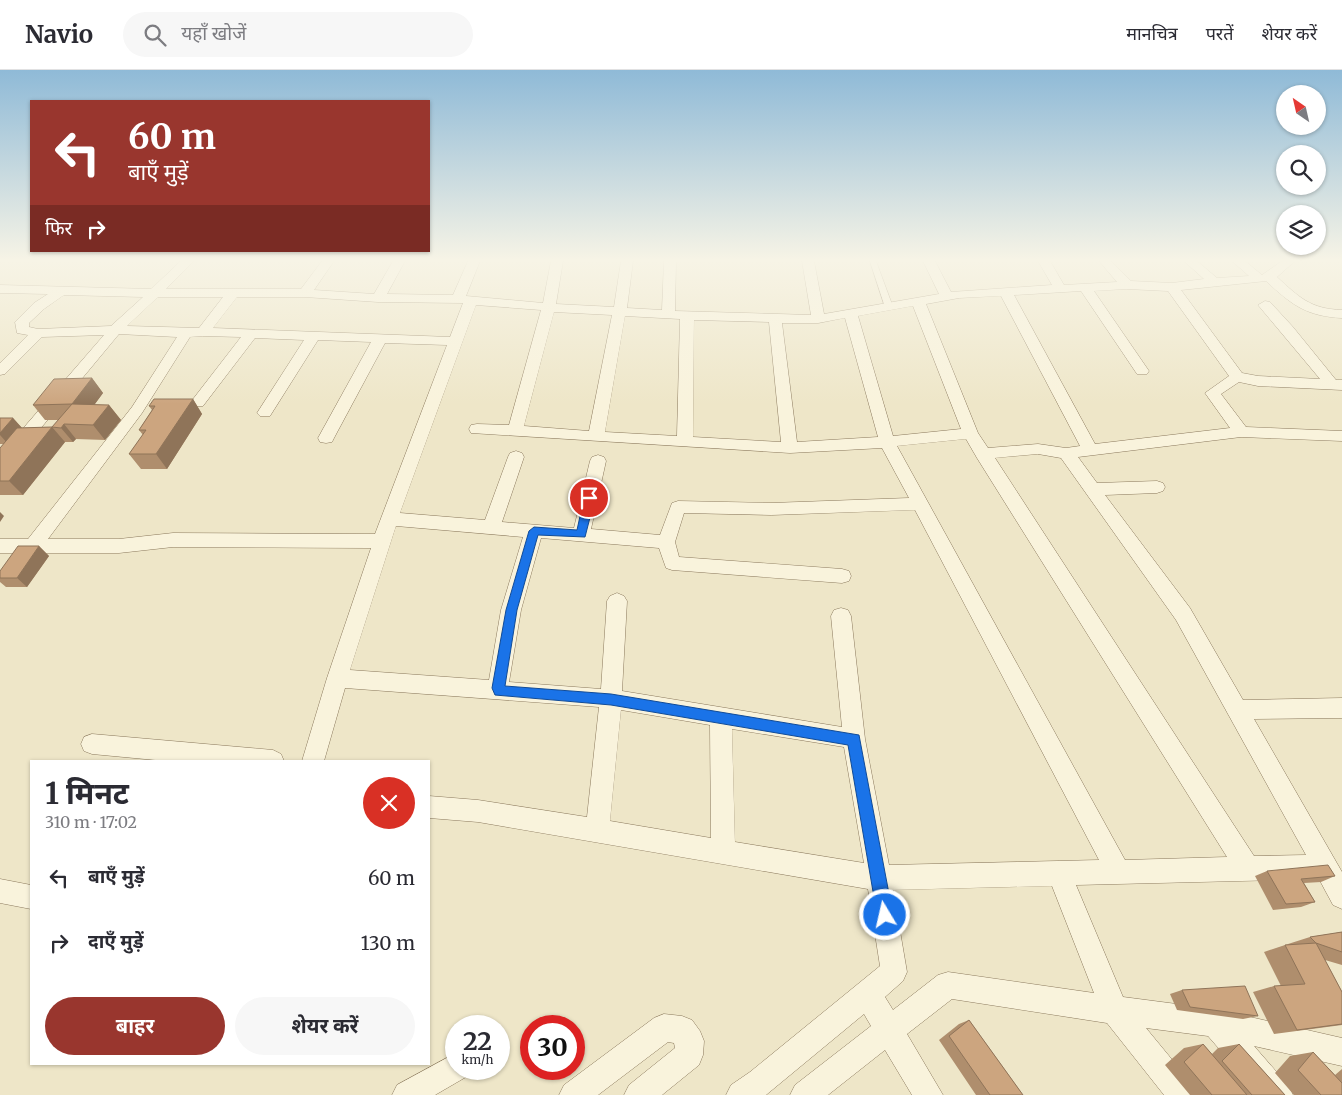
<!DOCTYPE html>
<html lang="hi">
<meta charset="utf-8">
<style>
body{margin:0;font-family:Merriweather,"Noto Sans Devanagari",serif;background:#f7f7f7;color:#2b2b33;height:100vh;display:flex;flex-direction:column;font-size:19px;white-space:nowrap}
*{box-sizing:border-box;margin:0}
p{font-size:16px;color:#7c7c81}
.icon{flex:none;width:28px;height:28px;fill:none;stroke:currentColor;stroke-width:2;stroke-linecap:round;stroke-linejoin:round}
.map{position:relative;flex:1;overflow:hidden}
.details{position:absolute;left:30px;top:690px;width:400px;height:305px;display:flex;flex-direction:column;background:#fff;border-radius:0px;box-shadow:0 1px 4px #0004}
.details>*{flex:none}
.banner{position:absolute;left:30px;top:30px;width:400px;height:152px;border-radius:0px;box-shadow:0 1px 4px #0004;background:#99362e;color:#fff;overflow:hidden}
.needle{width:32px;rotate:326deg}
.buttons{position:absolute;left:1276px;top:15px;display:grid;gap:10px}
.buttons a{display:grid;place-items:center;width:50px;height:50px;border-radius:50%;background:#fff;box-shadow:0 1px 4px #0004;font-size:25px}
.speed{position:absolute;left:445px;top:945px;display:flex;gap:10px;font-size:25px;font-weight:700;text-align:center}
.speed>*{display:grid;place-content:center;width:65px;height:65px;border-radius:50%;background:#fff;box-shadow:0 1px 4px #0004;line-height:1}
.speed small{font-size:12px;font-weight:400}
.speed .limit{border:8px solid #d22;background:#fff;color:#111}
.pin{position:absolute;display:grid;place-items:center;width:42px;height:42px;color:#fff;margin:-21px;border:2px solid #fff;border-radius:50%;box-shadow:0 1px 5px #0007}
.me{position:absolute;width:55px;margin:-28px;rotate:351deg;stroke-linejoin:round;filter:drop-shadow(0 0 4px #0008)}
.turn{display:flex;align-items:center;gap:18px;height:105px;padding:0 15px;font-size:22px}
.turn .icon{width:65px;height:65px;stroke-width:2.5}
.turn b{display:block;font-size:35px;line-height:42px}
.then{display:flex;align-items:center;height:48px;padding:0 15px;background:#0003;gap:10px;font-size:19px}
.round{display:grid;place-items:center;flex:none;width:52px;height:52px;border-radius:26px;background:#f7f7f7}
.head{display:flex;align-items:center;justify-content:space-between;height:85px;padding:0 15px}
h1{font-size:30px;font-weight:700;line-height:38px}
.button{display:flex;gap:10px;margin-top:auto;padding:10px 15px}
.button a{flex:1;height:58px;border-radius:30px;background:#99362e;color:#fff;font-size:20px;font-weight:700;line-height:58px;text-align:center}
.button a+a{background:#f7f7f7;color:#2b2b33}
ul{padding:0;list-style:none}
li{display:flex;align-items:center;gap:15px;height:65px;padding:0 15px}
li div{flex:1}
li b{display:block;font-size:19px}
li em{font-style:normal}
header{display:flex;align-items:center;gap:30px;box-sizing:border-box;height:70px;padding:0 25px;background:#fff;border-bottom:1px solid #e1e1e2}
header strong{font-size:24px}
nav{display:flex;gap:28px;margin-inline-start:auto;font-size:18px}
.search{width:350px;height:45px;background:#f7f7f7;display:flex;align-items:center;gap:12px;box-sizing:border-box;padding:0 18px;border-radius:28px;color:#7c7c81;font-size:19px}
.map>svg:first-child{display:block}
.lines{fill:none;stroke-linecap:round;stroke-linejoin:round}
.lane-casing{stroke:#8b795d;stroke-width:1}
.street-casing{stroke:#8b795d;stroke-width:1}
.lane{fill:#f9f3dc;fill-rule:evenodd}
.street{fill:#f9f3dc;fill-rule:evenodd}
.wall{fill:#af8e6d}
.shaded-wall{fill:#8f7459}
.building{fill:#cca57f;stroke:#8f7459}
.route{fill:#1a73e8;stroke:#114b97}
</style>
<header>
<strong>Navio</strong>
<div class="search"><svg class="icon" aria-label="search" viewBox="0 0 24 24"><circle cx="10" cy="10" r="6"/><path d="M15 15l6 6"/></svg>यहाँ खोजें</div>
<nav><a>मानचित्र</a><a>परतें</a><a>शेयर करें</a></nav>
</header>
<div class="map">
<svg width="1342" height="1025" viewBox="0 0 1342 1025">
<rect width="100%" height="100%" fill="#eee6c8"/>
<g class="lines">
<g class="lane-casing">
<path id="lane" d="M870,191H876L893,237L891,238L885,237Z"/>
</g>
<g class="street-casing">
<path id="street" d="M181,191H194L166,219H301L322,191H334L314,220L374,224L393,191H405L387,224L453,225L468,191H480L466,226L543,233L551,191H563L556,234L614,237L621,191H633L627,238L662,240L664,191H676L675,241L811,245L802,191H814L824,244L939,224L923,191H935L951,222L1052,215L1038,191H1050L1064,215L1117,212L1099,191H1111L1131,211L1172,213L1204,209L1184,191H1197L1217,208L1249,206L1232,191H1245L1262,205L1282,191H1295L1277,207C1299,227 1310,239 1342,240V248C1306,246 1292,235 1266,211L1181,220L1242,303L1258,306L1320,309L1258,235L1265,231L1270,232L1293,257L1336,310H1342V320L1258,316L1239,312L1221,324L1246,357L1342,361V371L1241,367L1078,387L1097,413L1157,411L1163,413L1165,417L1163,421L1157,423L1105,425L1190,538L1243,630L1342,628V648L1254,649L1342,802V839L1333,835L1319,809L1076,815L1123,927L1215,939L1342,968V996L1254,976L1288,1015L1293,1025H1259L1208,966L1146,958L1193,1015L1198,1025H1164L1107,953L952,929L907,964L943,1025H912L885,980L828,1025H790L795,1015L871,956L864,944L766,1025H726L731,1015L750,1002L880,896L868,819L478,752L429,748V726L478,730L587,747L599,637L345,618L324,691H302L327,608L371,478L173,477L119,483H0V469H28L132,337L177,267L119,264L6,400L0,402V385L104,265L42,267L5,304L0,305V293L28,265L17,263L15,252L34,233L48,224L0,223V215L151,219ZM1127,219L1168,221L1229,306L1205,323L1230,358L1095,374L1014,225L1081,221L1137,304H1147L1149,301L1094,221ZM64,225L143,227L111,256L38,259L29,257V253L44,239ZM1001,226L1080,376L1066,378L1038,374L988,378L978,363L926,234L959,228ZM158,227H223L199,258L127,256ZM237,227H305L378,232L463,233L450,267L213,258ZM476,235L541,240L509,355L477,354L471,355L469,359L471,363L790,383L882,378L909,428L771,433L678,431L672,433L660,465L591,459L606,391L604,387L598,385L592,387L590,391L574,458L502,452L524,387L522,383L516,381L510,383L508,387L485,450L400,443ZM913,236L961,359L893,366L858,246ZM554,242L612,245L589,361L524,356ZM625,246L680,249L677,366L605,362ZM845,248L878,367L797,372L782,253H818ZM694,250L769,252L781,372L693,367ZM203,266L241,267L190,333L193,336H203L255,268L304,270L257,343L260,346H270L318,270L371,272L318,368L320,372L326,373L332,372L334,368L385,273L447,275L375,464L173,463L119,469H48L142,343L190,267ZM966,369L977,388L1227,787L1125,790L897,376ZM1038,384L1061,388L1176,550L1306,785L1254,786L995,388ZM915,440L1099,790L889,795L865,669L851,546L848,540L841,538L834,540L831,546L842,657L622,621L627,531L624,526L617,523L610,526L607,531L601,619L509,612L521,540L541,468L659,478L666,498L672,500L842,513L849,511L851,506L849,501L842,499L679,487L675,472L684,443L771,445ZM396,456L523,467L501,540L489,610L350,600ZM621,640L710,655L711,768L610,751ZM732,659L844,677L864,793L735,772ZM1052,816L1094,923L948,902L938,905L893,940L885,927L903,911L907,902L893,820Z
M92,664L273,680L281,684L284,691H166L92,684L84,681L81,674L84,667Z
M0,809L31,815V839L0,833Z
M664,944L682,946L692,950L700,961L704,971L703,985L699,995L662,1025H624L629,1015L675,978L674,973L668,972L598,1025H559L564,1015L654,948Z
M456,983V999H470L466,1007L435,1025H392L397,1015Z"/>
</g>
<use href="#lane" class="lane"/>
<use href="#street" class="street"/>
</g>
<path class="wall" d="M92,308L103,323L94,335H109L121,350L105,370L76,369L73,372H65L23,425H0V378L4,374H0V348H13L22,358L52,357L59,350H45L33,335Z
M193,329L202,344L167,399H141L129,384L143,365L139,360L152,340L149,336Z
M39,476L49,486L27,517H6L0,512V501Z
M1267,801L1335,806L1321,812L1304,813L1315,832L1301,837L1273,840L1255,806Z
M1342,862V895L1325,890L1342,922V955L1274,964L1253,922L1274,916H1281L1264,882L1285,875L1289,874H1288L1310,867Z
M1182,920L1258,946L1243,949L1177,940L1170,924Z
M969,950L1023,1025H976L939,970L959,954Z
M1203,974L1212,984L1218,978L1239,974L1285,1025H1190L1165,995L1184,978Z
M1313,982L1335,1005L1342,999V1025H1294L1275,1003L1290,986Z"/>
<path class="shaded-wall" d="M92,308L103,323L84,349L72,334Z
M193,329L202,344L167,399L156,384Z
M109,335L121,350L105,370L93,355Z
M13,348L22,358L8,374L0,365V363Z
M64,354L76,369L73,372L61,358Z
M52,357L65,372L23,425L9,411Z
M0,442L4,446L0,452Z
M39,476L49,486L27,517L17,508Z"/>
<path class="building" d="M92,308L72,334L33,335L54,309Z
M154,329H193L156,384H129L146,360H139L155,336H149Z
M72,334L109,335L93,355L64,354L61,358L52,357Z
M0,348H13L0,363Z
M52,357L9,411H0V378L17,358Z
M18,476H39L17,508H0V501Z
M1328,795L1335,806L1301,809L1315,832L1286,834L1267,801Z
M1342,862V882L1316,873L1310,867Z
M1316,873L1342,922V954L1297,960L1274,916L1305,914L1285,875Z
M1245,916L1258,946L1190,937L1182,920Z
M969,950L1023,1025H990L949,966Z
M1203,974L1247,1025H1212L1184,992Z
M1239,974L1285,1025H1252L1222,991Z
M1313,982L1342,1013V1025H1321L1298,1000Z"/>
<linearGradient id="sky" x2="0" y2="1"><stop stop-color="#8fbad7"/><stop offset="0.57" stop-color="#f7f4e6"/><stop offset="1" stop-color="#f7f4e6" stop-opacity="0"/></linearGradient>
<rect width="1342" height="334" fill="url(#sky)"/>
<path class="route" d="M589,424L595,428L585,467L538,465L517,540L505,616L611,624L859,665L893,845L890,851L885,853L880,851L877,845L848,675L611,635L495,625L492,618L506,540L529,461L534,457L577,460L584,428Z"/>
</svg>
<div class="buttons">
<a><svg class="needle" viewBox="-14 -14 28 28"><path d="M0-13l5 13h-10z" fill="#e53935"/><path d="M0 13l5-13h-10z" fill="#7c7c81"/></svg></a>
<a><svg class="icon" aria-label="search" viewBox="0 0 24 24"><circle cx="10" cy="10" r="6"/><path d="M15 15l6 6"/></svg></a>
<a><svg class="icon" aria-label="layers" viewBox="0 0 24 24"><path d="M12 4l9 5-9 5-9-5zM3 14l9 5 9-5"/></svg></a>
</div>
<div class="speed"><div>22<small>km/h</small></div><div class="limit">30</div></div>
<div class="pin" style="left:589px;top:428px;background:#d93025"><svg class="icon" aria-label="arrive" viewBox="0 0 24 24"><path d="M6 21V4h12l-3 4 3 4H6"/></svg></div>
<svg class="me" style="left:885px;top:845px" viewBox="-20 -20 40 40"><circle r="17" fill="#1a73e8" stroke="#fff" stroke-width="3"/><path d="M0-11L8 9 0 5-8 9z" fill="#fff"/></svg>
<div class="banner">
<div class="turn"><svg class="icon" aria-label="left" viewBox="0 0 24 24"><path d="M17 20v-9H6M10 6l-5 5 5 5"/></svg><div><b>60 m</b>बाएँ मुड़ें</div></div>
<div class="then">फिर<svg class="icon" aria-label="right" viewBox="0 0 24 24"><path d="M7 20v-9h11M14 6l5 5-5 5"/></svg></div>
</div>
<section class="details">
<div class="head"><div><h1>1 मिनट</h1><p>310 m · 17:02</p></div><a class="round" style="background:#d93025;color:#fff"><svg class="icon" aria-label="close" viewBox="0 0 24 24"><path d="M6 6l12 12M18 6L6 18"/></svg></a></div>
<ul>
<li><svg class="icon" aria-label="left" viewBox="0 0 24 24"><path d="M17 20v-9H6M10 6l-5 5 5 5"/></svg><div><b>बाएँ मुड़ें</b></div><em>60 m</em></li>
<li><svg class="icon" aria-label="right" viewBox="0 0 24 24"><path d="M7 20v-9h11M14 6l5 5-5 5"/></svg><div><b>दाएँ मुड़ें</b></div><em>130 m</em></li>
</ul>
<div class="button"><a>बाहर</a><a>शेयर करें</a></div>
</section>
</div>
